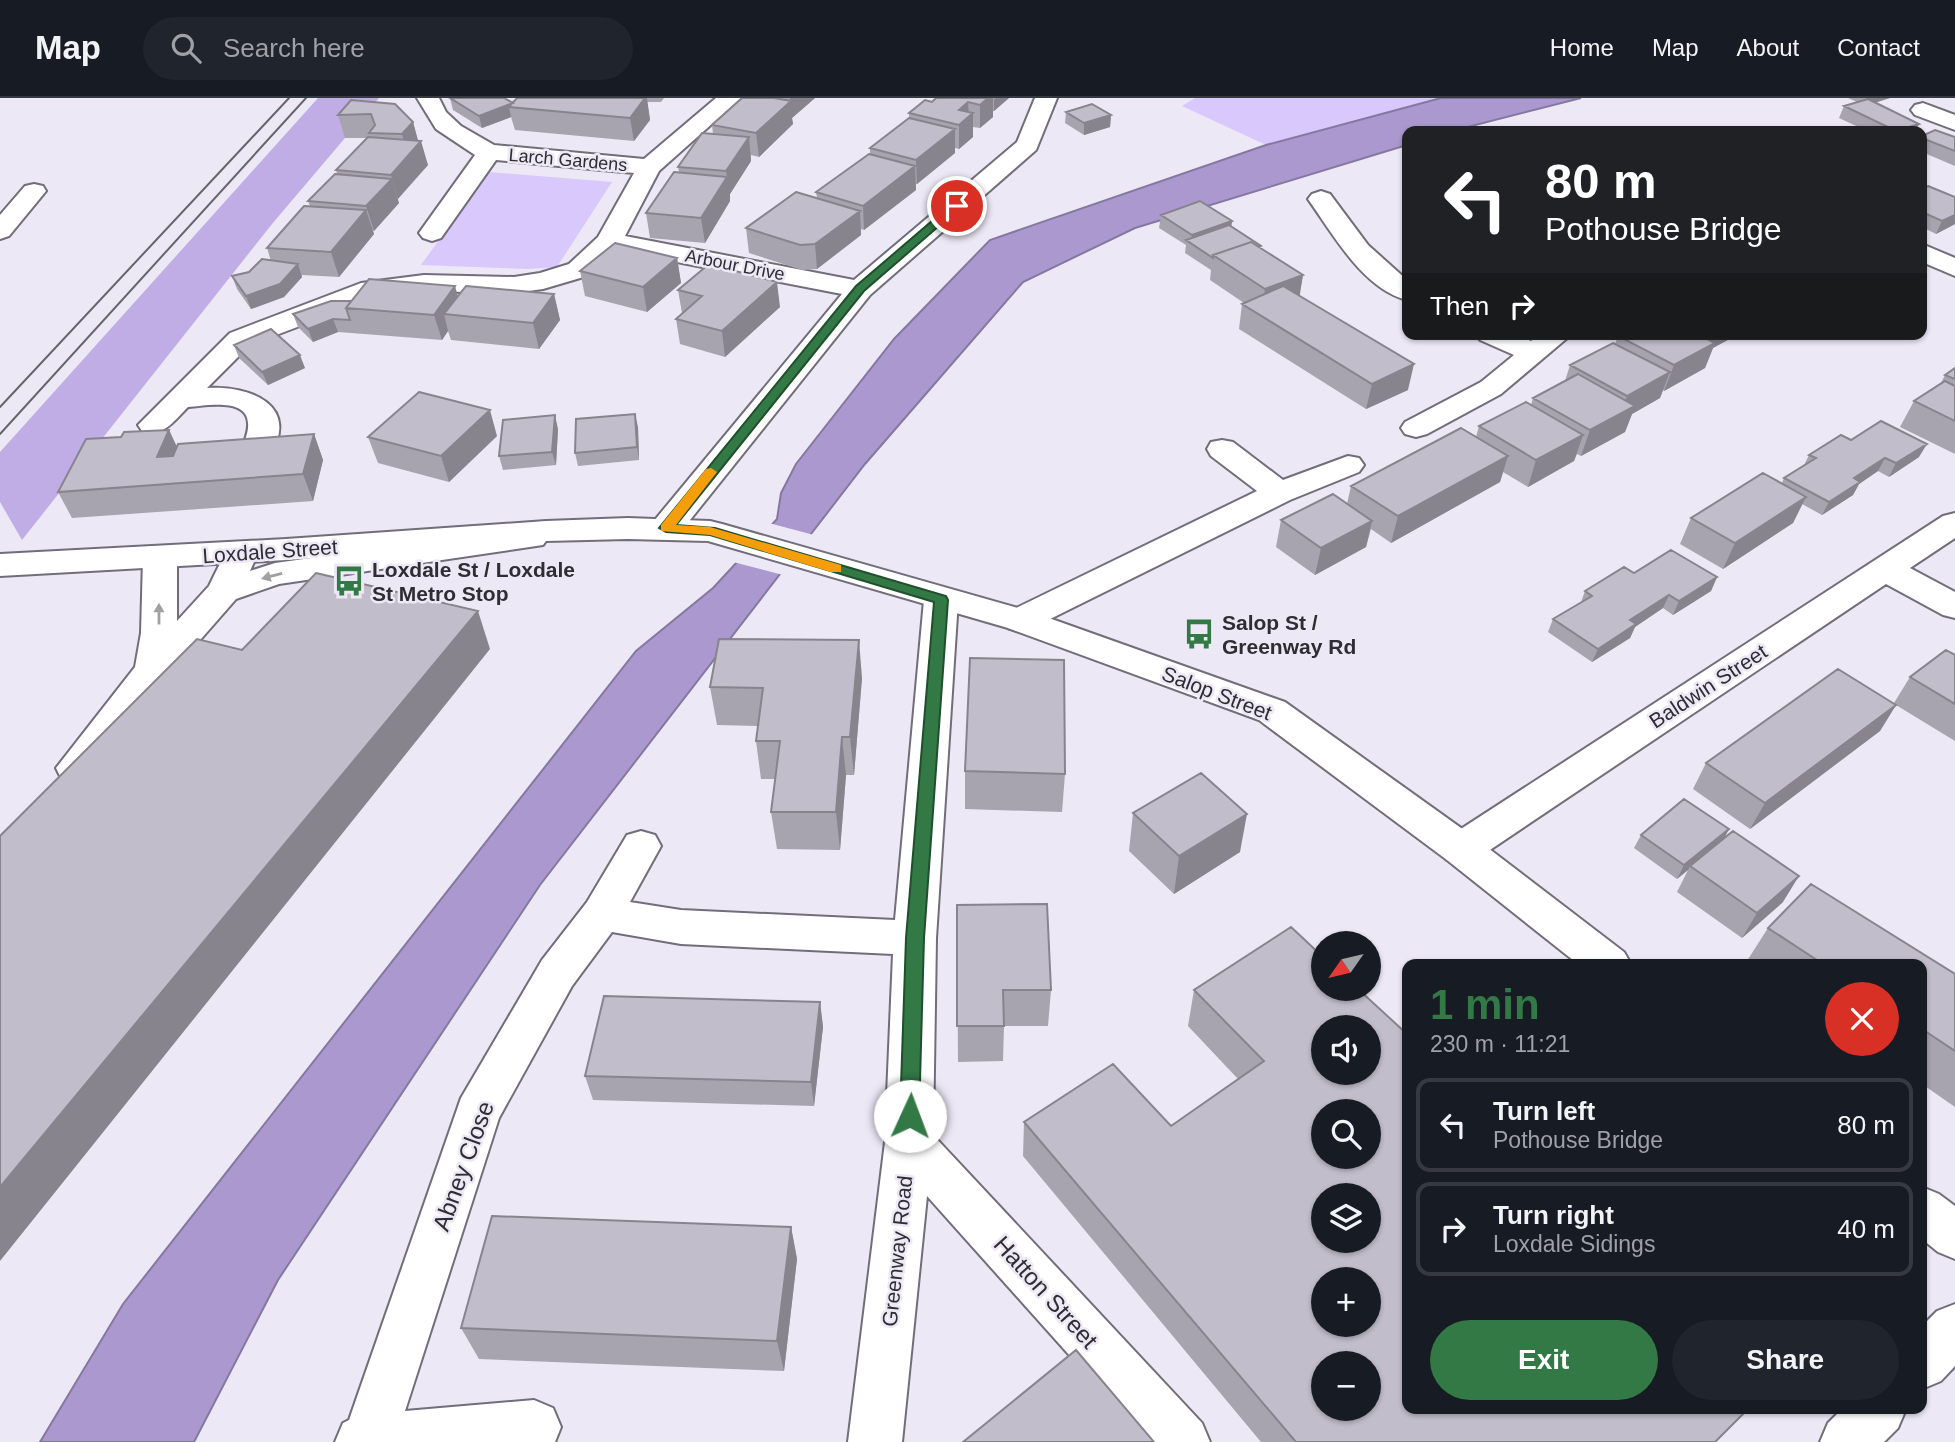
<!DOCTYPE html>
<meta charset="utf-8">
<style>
body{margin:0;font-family:Arial,sans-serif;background:#20242c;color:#f1f3f6;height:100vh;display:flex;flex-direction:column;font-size:26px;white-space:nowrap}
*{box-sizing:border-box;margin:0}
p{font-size:23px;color:#9ea1a6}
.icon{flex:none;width:38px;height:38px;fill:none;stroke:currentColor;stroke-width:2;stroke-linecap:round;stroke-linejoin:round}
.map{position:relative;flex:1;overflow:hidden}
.drawer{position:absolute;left:1402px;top:861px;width:525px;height:455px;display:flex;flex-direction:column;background:#171b24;border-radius:14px;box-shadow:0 2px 5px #0004}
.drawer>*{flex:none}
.hud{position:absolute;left:1402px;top:28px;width:525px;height:214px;border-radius:14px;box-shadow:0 2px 5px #0004;background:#202124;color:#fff;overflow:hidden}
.needle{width:46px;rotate:236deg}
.tools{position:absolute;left:1311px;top:833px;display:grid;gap:14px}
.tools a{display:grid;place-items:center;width:70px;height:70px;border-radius:50%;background:#171b24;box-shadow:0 2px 5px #0004;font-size:35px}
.pin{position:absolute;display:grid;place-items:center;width:60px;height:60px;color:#fff;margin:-30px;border:4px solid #fff;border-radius:50%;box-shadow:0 2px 7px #0007}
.me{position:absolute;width:77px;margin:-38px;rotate:2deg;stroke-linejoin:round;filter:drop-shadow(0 0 5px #0008)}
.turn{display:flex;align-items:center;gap:24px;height:147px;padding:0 28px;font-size:32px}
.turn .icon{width:91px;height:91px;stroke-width:2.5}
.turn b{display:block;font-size:49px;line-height:60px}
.then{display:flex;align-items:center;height:66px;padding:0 28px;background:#0003;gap:14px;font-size:26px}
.round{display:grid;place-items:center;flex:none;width:74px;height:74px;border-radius:37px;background:#20242c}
.summary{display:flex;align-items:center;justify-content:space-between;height:119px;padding:0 28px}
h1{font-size:42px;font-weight:800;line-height:52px;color:#327945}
.cta{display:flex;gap:14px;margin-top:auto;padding:14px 28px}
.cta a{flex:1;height:80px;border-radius:42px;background:#327945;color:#fff;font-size:28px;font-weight:800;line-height:80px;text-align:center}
.cta a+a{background:#20242c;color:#f1f3f6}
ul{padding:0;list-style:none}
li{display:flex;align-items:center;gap:21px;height:94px;margin:0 14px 10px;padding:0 14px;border:4px solid #363941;border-radius:14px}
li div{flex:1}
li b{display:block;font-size:26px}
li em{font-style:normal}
header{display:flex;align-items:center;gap:42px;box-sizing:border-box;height:98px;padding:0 35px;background:#171b24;border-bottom:2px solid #363941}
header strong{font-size:33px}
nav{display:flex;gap:38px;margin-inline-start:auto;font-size:24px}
.search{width:490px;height:63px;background:#20242c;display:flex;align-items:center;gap:18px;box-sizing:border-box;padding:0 24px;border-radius:38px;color:#9ea1a6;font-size:26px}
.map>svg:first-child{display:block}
.green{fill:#d9c8fc}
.forest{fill:#c0ade6}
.water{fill:#aa98cf;stroke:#8578a0;stroke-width:2}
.pier{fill:#ece8f6}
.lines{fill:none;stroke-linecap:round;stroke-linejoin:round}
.minor-casing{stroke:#716d79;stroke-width:4}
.major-casing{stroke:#716d79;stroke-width:4}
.minor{fill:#fff;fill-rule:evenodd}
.major{fill:#fff;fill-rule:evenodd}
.tram{stroke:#66646b;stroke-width:2}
.wall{fill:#a7a3af}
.shaded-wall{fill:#88848e}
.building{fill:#c2bdcb;stroke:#88848e;stroke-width:2;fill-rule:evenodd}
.oneway{fill:#a1a0a3}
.route{fill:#327945;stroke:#204f2d;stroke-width:2}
.slow{fill:#f59e0b}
.labels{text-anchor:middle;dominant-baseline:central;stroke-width:5;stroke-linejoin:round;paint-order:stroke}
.far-street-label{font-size:18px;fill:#2f2d32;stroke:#ece8f6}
.street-label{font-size:21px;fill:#2f2d32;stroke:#ece8f6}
.poi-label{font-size:21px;font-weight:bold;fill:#2f2d32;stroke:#ece8f6;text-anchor:start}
.near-street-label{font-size:24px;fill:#2f2d32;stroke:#ece8f6}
</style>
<header>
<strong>Map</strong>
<div class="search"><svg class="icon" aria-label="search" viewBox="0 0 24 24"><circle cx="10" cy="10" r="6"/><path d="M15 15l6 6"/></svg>Search here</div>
<nav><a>Home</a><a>Map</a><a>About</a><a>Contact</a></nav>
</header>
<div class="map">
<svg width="1955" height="1344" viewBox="0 0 1955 1344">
<rect width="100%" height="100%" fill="#ece8f6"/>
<path class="green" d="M1195,0H1441L1266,47L1182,8Z
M488,74L612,84L557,169L528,171L421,167Z"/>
<path class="forest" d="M318,0H379L272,126L22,442L0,404V354Z"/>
<path class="water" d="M1441,0H1581L1452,33H1407V47L1135,130L1023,184L865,366L540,787L278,1182L194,1344H40L123,1206L636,553L713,490L777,421L781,395L796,366L894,241L990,142L1266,47Z"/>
<path class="pier" d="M769,425L814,437L783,477L733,464Z"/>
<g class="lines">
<g class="minor-casing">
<path id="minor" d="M417,0H439L446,14L461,28L494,47L644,61L716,0H741L659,73L625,138L854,182L1017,44L1035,0H1057L1036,52L870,197L678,437L666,440L654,437L650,430L654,423L842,196L615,152L587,178L543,191L514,195L424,193L376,199L250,247L207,290C250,287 303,308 268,360L257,362L246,360L241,353C244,344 249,334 248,325C247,299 204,308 188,309C173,324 164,339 142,333L138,327L230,235L361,185L424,177L514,179L540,175L569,166L598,139L634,75L496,62L441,140L432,143L423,140L419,135L475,57L436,31Z
M1923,5L1955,17V32L1915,17L1911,12L1915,7Z
M34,86L43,88L46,93L9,138L0,141V117L25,88Z
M1321,93L1330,96L1368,147L1407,182V202C1363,191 1333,136 1308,101L1312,96Z
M1922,146L1955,160V178L1922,164Z
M1476,236H1515L1531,243L1540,236H1572L1501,296L1427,336L1416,339L1405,336L1401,330L1405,324L1481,284L1514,257L1480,242Z
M1222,342L1233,344L1283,382L1348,358L1359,360L1364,367L1359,374L1290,402L1032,530L1020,534L1008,530L1003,522L1008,514L1257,393L1211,358L1207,351L1211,344Z
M1955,415V440L1910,470L1955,494V520L1943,517L1886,486L1475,762L1461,766L1447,762L1441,751L1447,740L1943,418Z
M531,430L543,433L548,440L543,447L279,486L236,501L166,581L89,680L75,684L61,680L56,670L135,569L141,535L143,460L148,452L160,449L172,452L177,460V523L209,488L229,447L241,444L253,447L258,455L250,473L275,465Z
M941,491L953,494L958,502L936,840L933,1037L1202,1325L1210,1344H1147L927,1098L902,1344H848L885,1044L893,856L681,846L612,834L572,888L499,1020L405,1313L534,1302L553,1310L561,1329L555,1344H335L343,1325L349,1322L461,1000L542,862L587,804L627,737L641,733L655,737L661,748L630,804L681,812L895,822L924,502L929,494Z
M1955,1206V1268L1941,1283L1922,1291V1228L1937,1213Z
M1842,1311H1906L1898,1330L1884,1344H1820L1828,1325Z"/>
</g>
<g class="major-casing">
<path id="major" d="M628,420L710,423L722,426L1032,514L1285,604L1475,740L1624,854L1631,866H1578L1447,762L1259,622L1008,530L708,443L628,441L546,443L286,462L0,478V456L286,441L546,423Z
M1922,1089L1939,1096L1955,1108V1161L1938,1154L1922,1141Z"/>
</g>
<use href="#minor" class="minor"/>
<use href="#major" class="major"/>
<path class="tram" d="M0,309L289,0
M0,336L306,0"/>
</g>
<path class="wall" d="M450,0L513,5L517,0H664L661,4H647L650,22L634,43L515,32L511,19L482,30L453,12Z
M742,0H815L792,20L793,26L759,59L751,57V63L730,96V103L705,145L650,140L646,115L679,74L678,69L713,36L712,27Z
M936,0H1009L994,13H993V19L980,30L973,29V39L959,51L955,50V55L917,86H916V92L864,132L861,131V137L817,171L802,172L749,155L746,130L817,100L816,94L870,56V50L909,20V15L932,4Z
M1848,0H1890L1874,5L1916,33H1867L1839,20L1844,8L1857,4Z
M351,2L413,24L418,43L428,67L397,101L399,105L374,133L373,132L374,136L339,179L302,177V179L284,199L251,211L237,191L232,178L249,174L271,163L267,150L310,108L308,103L337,76L336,72L367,40H345L338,17Z
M1066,14L1111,17L1110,29L1084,37L1065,25Z
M1922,38L1955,39V68L1922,54Z
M1922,91L1955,99V126L1936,136L1922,129Z
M1161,117L1232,123L1231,129L1261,150L1303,177L1299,198L1408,292L1366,311L1239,231L1242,206L1244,205L1210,182L1211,172L1185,155L1186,147L1159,130Z
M677,160L681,185L647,214L585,198L580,173Z
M678,192L780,209L725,259L680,246L676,221L682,215Z
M554,196L560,222L539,251L451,242L448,233L442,242L338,234L313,244L298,229L293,216L351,203L458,198Z
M1621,236H1736L1735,238L1713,250L1705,270L1664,293L1663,292L1660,300L1632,316L1625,334L1581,358L1577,356L1574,363L1528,389L1503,374L1500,384L1391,445L1371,431L1366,449L1315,477L1276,449L1281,422L1347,406L1351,388L1476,339L1479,328L1531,307L1533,300L1565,283L1570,267L1615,246L1618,238Z
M234,247L305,270L268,287L239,260Z
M1955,270V356L1900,329L1914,303L1940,287L1945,277Z
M638,329L639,362L578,368L575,355Z
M558,331L556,367L503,372L499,358Z
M169,332L177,349L314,336L323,362L313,403L72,420L58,394L121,339Z
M497,338L449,384L378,365L368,339Z
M1851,342L1919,359L1889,379L1878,373L1859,386L1853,397L1822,417L1802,406L1793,425L1723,471L1680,446L1691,420L1782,385L1784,380L1804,367L1809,357Z
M1634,475L1717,479L1711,493L1673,517L1663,510L1635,529L1630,540L1592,564L1548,534L1553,521L1581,504L1585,493Z
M1955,557V643L1896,607L1880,633L1750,731L1693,691L1706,665L1894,605L1910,579Z
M862,580L854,677H846L840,752L777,751L771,714L775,681H761L756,643L758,628L717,627L710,589Z
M965,673L1065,676L1062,714L965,711Z
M1133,715L1240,754L1174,796L1129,753Z
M1729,731L1724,741L1783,804L1742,840L1677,794L1688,772L1677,781L1634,750L1641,737Z
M1811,786L1955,876V1009L1922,986V866H1745L1768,830Z
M957,807L1051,892L1048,928H1004L1003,963L958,964Z
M1194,892L1749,1311L1716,1344H1261L1023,1058L1024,1024L1171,1028L1238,981L1188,928Z
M820,904L823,929L814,1008L593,1002L585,978Z
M791,1129L797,1161L784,1273L479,1261L461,1230Z"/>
<path class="shaded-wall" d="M645,0H647L650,22L634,43L630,20Z
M790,0H815L792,20L793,26L759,59L756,35L790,4Z
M988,0H993V19L980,30V7Z
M996,0H1009L994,13V1Z
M1867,0H1890L1864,8Z
M968,4L969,19L973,15V39L959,51V12Z
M513,5L509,9L511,19L482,30L479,18Z
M1111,17L1110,29L1084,37V25Z
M413,24L419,46L421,43L428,67L398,101L391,77L408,57L402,36Z
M1919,26L1916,33H1895H1896Z
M955,31V55L917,86L916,62Z
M749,39L751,63L730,96V103L705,145L701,120L727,80L726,73Z
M915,68L916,92L864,132L863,108Z
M392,81L399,105L374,133L366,108Z
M366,112L374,136L339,179L331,154Z
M860,113L861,137L817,171L815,146Z
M1955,117V126L1936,136L1942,123Z
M1232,123L1230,136L1191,146L1192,137Z
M677,160L681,185L647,214L643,189Z
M298,166L302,179L284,199L251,211L246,198Z
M1303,177L1299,202L1261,216L1265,191Z
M777,184L780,209L725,259L722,233Z
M455,188L462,213L444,216L448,233L442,242L434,217Z
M554,196L560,222L539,251L533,225Z
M333,221L338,234L313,244L308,231Z
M1707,236H1736L1735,238L1713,250L1705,270L1664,293L1674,267L1701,253Z
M300,257L305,270L268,287L262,274Z
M1414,266L1408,292L1366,311L1372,286Z
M1670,274L1660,300L1632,316L1625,334L1581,358L1590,332L1621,315L1627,298Z
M490,312L497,338L449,384L441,358Z
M635,316L638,329L639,362L637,349Z
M555,317L558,331L556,367L552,354Z
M169,332L181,358L157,359Z
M314,336L323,362L313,403L303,376Z
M1583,337L1574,363L1528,389L1536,362Z
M1927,346L1919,359L1889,379L1896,365Z
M1508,358L1500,384L1391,445L1398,418Z
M1885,360L1878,373L1859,386L1853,397L1822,417L1829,404L1854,380Z
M1806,399L1793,425L1723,471L1735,445Z
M1372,423L1366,449L1315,477L1321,450Z
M1717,479L1711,493L1673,517L1679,503Z
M1669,497L1663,510L1635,529L1630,540L1592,564L1598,551L1630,522Z
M478,513L490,551L0,1163V1089Z
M859,542L862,580L854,677L850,639Z
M1896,607L1880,633L1750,731L1765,705Z
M842,639L846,677L840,752L836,714Z
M1247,716L1240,754L1174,796L1179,758Z
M1729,731L1722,744L1690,768L1688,772L1677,781L1684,767Z
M1799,778L1783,804L1742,840L1757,815Z
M820,904L823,929L814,1008L811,984Z
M791,1129L797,1161L784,1273L777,1243Z"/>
<path class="building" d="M450,0H504L513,5L479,18Z
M517,0H645L630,20L509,9Z
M742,0H774L791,3L756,35L712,27Z
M936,0H988L980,7L968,4L959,12L973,15L959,27L909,15L925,2L932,4Z
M1868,1L1919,26L1896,33L1844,8Z
M351,2L395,6L413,24L402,36L369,35L375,27L371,16L338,17Z
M1092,6L1111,17L1084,25L1066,14Z
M909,20L955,31L916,62L870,50Z
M1935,32L1955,39V53L1922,40V38Z
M702,35L749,39L726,73L678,69Z
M368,39L421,43L391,77L336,72Z
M869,56L915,68L863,108L816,94Z
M674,74L727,79L701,120L646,115Z
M335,76L392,81L366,108L308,103Z
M1928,88L1955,99V117L1942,123L1922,114V91Z
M796,94L860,113L815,146L800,147L746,130Z
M1200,103L1232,123L1192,137L1161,117Z
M304,108L366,112L331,154L267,150Z
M1229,127L1261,148L1259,149L1251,144L1213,157V160L1186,142Z
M1251,144L1303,177L1265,191L1213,157Z
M615,145L677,160L643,189L580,173Z
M262,161L298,166L280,186L246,198L232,178L249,174Z
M709,166L777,184L722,233L676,221L702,198L678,192Z
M369,181L455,188L434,217L346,210Z
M466,188L554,196L533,225L444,216Z
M1283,188L1414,266L1372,286L1242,206Z
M331,203H351L346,210L350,222L333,221L308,231L293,216Z
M271,231L300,257L262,274L234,247Z
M1621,236H1698L1715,245L1674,267L1618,238Z
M1613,245L1670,274L1627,298L1570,267Z
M1955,270V281L1945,277Z
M1578,276L1635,308L1590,332L1533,300Z
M1945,283L1955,288V323L1914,303Z
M419,294L490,312L441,358L368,339Z
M1526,304L1583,337L1536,362L1479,328Z
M635,316L637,349L575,355L576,321Z
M555,317L552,354L499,358L503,322Z
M1881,323L1927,346L1896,365L1885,360L1854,380L1860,384L1829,404L1784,380L1816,360L1809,357L1841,337L1851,342Z
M1461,330L1508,358L1398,418L1351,388Z
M169,332L157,359L173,358L178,346L314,336L303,376L58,394L86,341L121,339L124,334Z
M1763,375L1806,399L1735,445L1691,420Z
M1333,396L1372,423L1321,450L1281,422Z
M1671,452L1717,479L1679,503L1669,497L1630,522L1636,526L1598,551L1553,521L1592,498L1585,493L1624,469L1634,475Z
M316,475L478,513L0,1089V738L197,541L242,552Z
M719,541L859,542L850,639H842L836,714H771L780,643H756L763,590L710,589Z
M1946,552L1955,557V606L1910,579Z
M970,560L1064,562L1065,676L965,673Z
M1838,571L1896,607L1765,705L1706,665Z
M1201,675L1247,716L1179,758L1133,715Z
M1684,701L1729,731L1684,767L1641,737Z
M1733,733L1799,778L1757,815L1690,768Z
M1811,786L1955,876V953L1922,931V866H1823L1768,830Z
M1047,806L1051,892H1003L1004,928H957V807Z
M1291,829L1323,859V891H1358L1407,936V1311H1748L1715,1344H1296L1024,1024L1113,966L1171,1028L1264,963L1194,892ZM1323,929H1368V975H1323ZM1323,1013H1368V1059H1323ZM1323,1097H1368V1143H1323ZM1323,1181H1368V1227H1323ZM1323,1265H1368V1311H1323Z
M604,898L820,904L811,984L585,978Z
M492,1118L791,1129L777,1243L461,1230Z
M1076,1252L1154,1344H963Z"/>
<defs><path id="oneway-solid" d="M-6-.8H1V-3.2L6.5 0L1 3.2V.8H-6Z" transform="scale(1.75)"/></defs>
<g class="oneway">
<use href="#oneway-solid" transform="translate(272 478) rotate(165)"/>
<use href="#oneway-solid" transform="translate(159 516) rotate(-90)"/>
</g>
<path class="route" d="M953,105L962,108L864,193L676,427L715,430L946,498L948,502L924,840L919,1018L917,1025L910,1027L903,1025L900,1018L906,840L934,504L710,437L666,434L659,430L856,188Z"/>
<path class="slow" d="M711,370L717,374L676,427L710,429L841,467V474H831L710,437L661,433V427L706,371Z"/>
<defs>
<g id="bus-bare" transform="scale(2.415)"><path d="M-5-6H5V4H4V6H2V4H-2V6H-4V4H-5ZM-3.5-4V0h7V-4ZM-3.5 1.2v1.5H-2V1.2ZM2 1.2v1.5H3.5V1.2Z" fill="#327945" stroke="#ece8f6" stroke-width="2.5" paint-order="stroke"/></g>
</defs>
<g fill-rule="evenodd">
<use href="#bus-bare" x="349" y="483"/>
<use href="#bus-bare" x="1199" y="536"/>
</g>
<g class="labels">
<g class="far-street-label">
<text transform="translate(568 62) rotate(5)">Larch Gardens</text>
<text transform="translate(735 167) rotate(11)">Arbour Drive</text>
</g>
<g class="street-label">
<text transform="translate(270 453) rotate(-4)">Loxdale Street</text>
<text transform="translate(1708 588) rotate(-33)">Baldwin Street</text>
<text transform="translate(1217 595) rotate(21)">Salop Street</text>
<text transform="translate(897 1153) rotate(-84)">Greenway Road</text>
</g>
<g class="poi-label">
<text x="372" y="471">Loxdale St / Loxdale<tspan x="372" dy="24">St Metro Stop</tspan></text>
<text x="1222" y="524">Salop St /<tspan x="1222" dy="24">Greenway Rd</tspan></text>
</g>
<g class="near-street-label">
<text transform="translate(463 1068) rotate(-70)">Abney Close</text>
<text transform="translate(1046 1194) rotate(48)">Hatton Street</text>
</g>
</g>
</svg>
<div class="tools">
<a><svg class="needle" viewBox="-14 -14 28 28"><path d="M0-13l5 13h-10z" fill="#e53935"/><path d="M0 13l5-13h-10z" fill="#9ea1a6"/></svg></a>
<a><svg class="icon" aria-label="sound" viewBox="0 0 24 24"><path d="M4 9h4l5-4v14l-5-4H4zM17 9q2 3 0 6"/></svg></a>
<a><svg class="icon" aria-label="search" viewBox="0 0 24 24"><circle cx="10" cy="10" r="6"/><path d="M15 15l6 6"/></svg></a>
<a><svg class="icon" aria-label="layers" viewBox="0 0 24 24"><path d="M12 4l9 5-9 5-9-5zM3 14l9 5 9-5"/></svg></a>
<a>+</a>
<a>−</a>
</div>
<div class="pin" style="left:957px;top:108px;background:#d93025"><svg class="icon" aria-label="arrive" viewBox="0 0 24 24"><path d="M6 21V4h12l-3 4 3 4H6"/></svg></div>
<svg class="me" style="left:910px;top:1018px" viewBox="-20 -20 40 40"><circle r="19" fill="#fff"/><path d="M0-13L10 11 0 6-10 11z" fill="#327945"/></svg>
<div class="hud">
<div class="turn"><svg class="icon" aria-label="left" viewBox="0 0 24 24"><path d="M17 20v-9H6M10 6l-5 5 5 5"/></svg><div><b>80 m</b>Pothouse Bridge</div></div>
<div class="then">Then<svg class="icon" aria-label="right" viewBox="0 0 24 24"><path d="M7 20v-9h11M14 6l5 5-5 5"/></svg></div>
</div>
<section class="drawer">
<div class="summary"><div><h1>1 min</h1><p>230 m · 11:21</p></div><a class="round" style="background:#d93025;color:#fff"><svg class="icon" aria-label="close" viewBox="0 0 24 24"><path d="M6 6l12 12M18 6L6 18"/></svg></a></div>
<ul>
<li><svg class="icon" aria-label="left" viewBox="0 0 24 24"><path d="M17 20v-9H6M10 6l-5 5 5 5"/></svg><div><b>Turn left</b><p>Pothouse Bridge</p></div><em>80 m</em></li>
<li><svg class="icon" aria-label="right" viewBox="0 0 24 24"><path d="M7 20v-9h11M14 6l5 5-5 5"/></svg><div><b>Turn right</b><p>Loxdale Sidings</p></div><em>40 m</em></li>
</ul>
<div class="cta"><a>Exit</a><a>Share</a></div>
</section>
</div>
